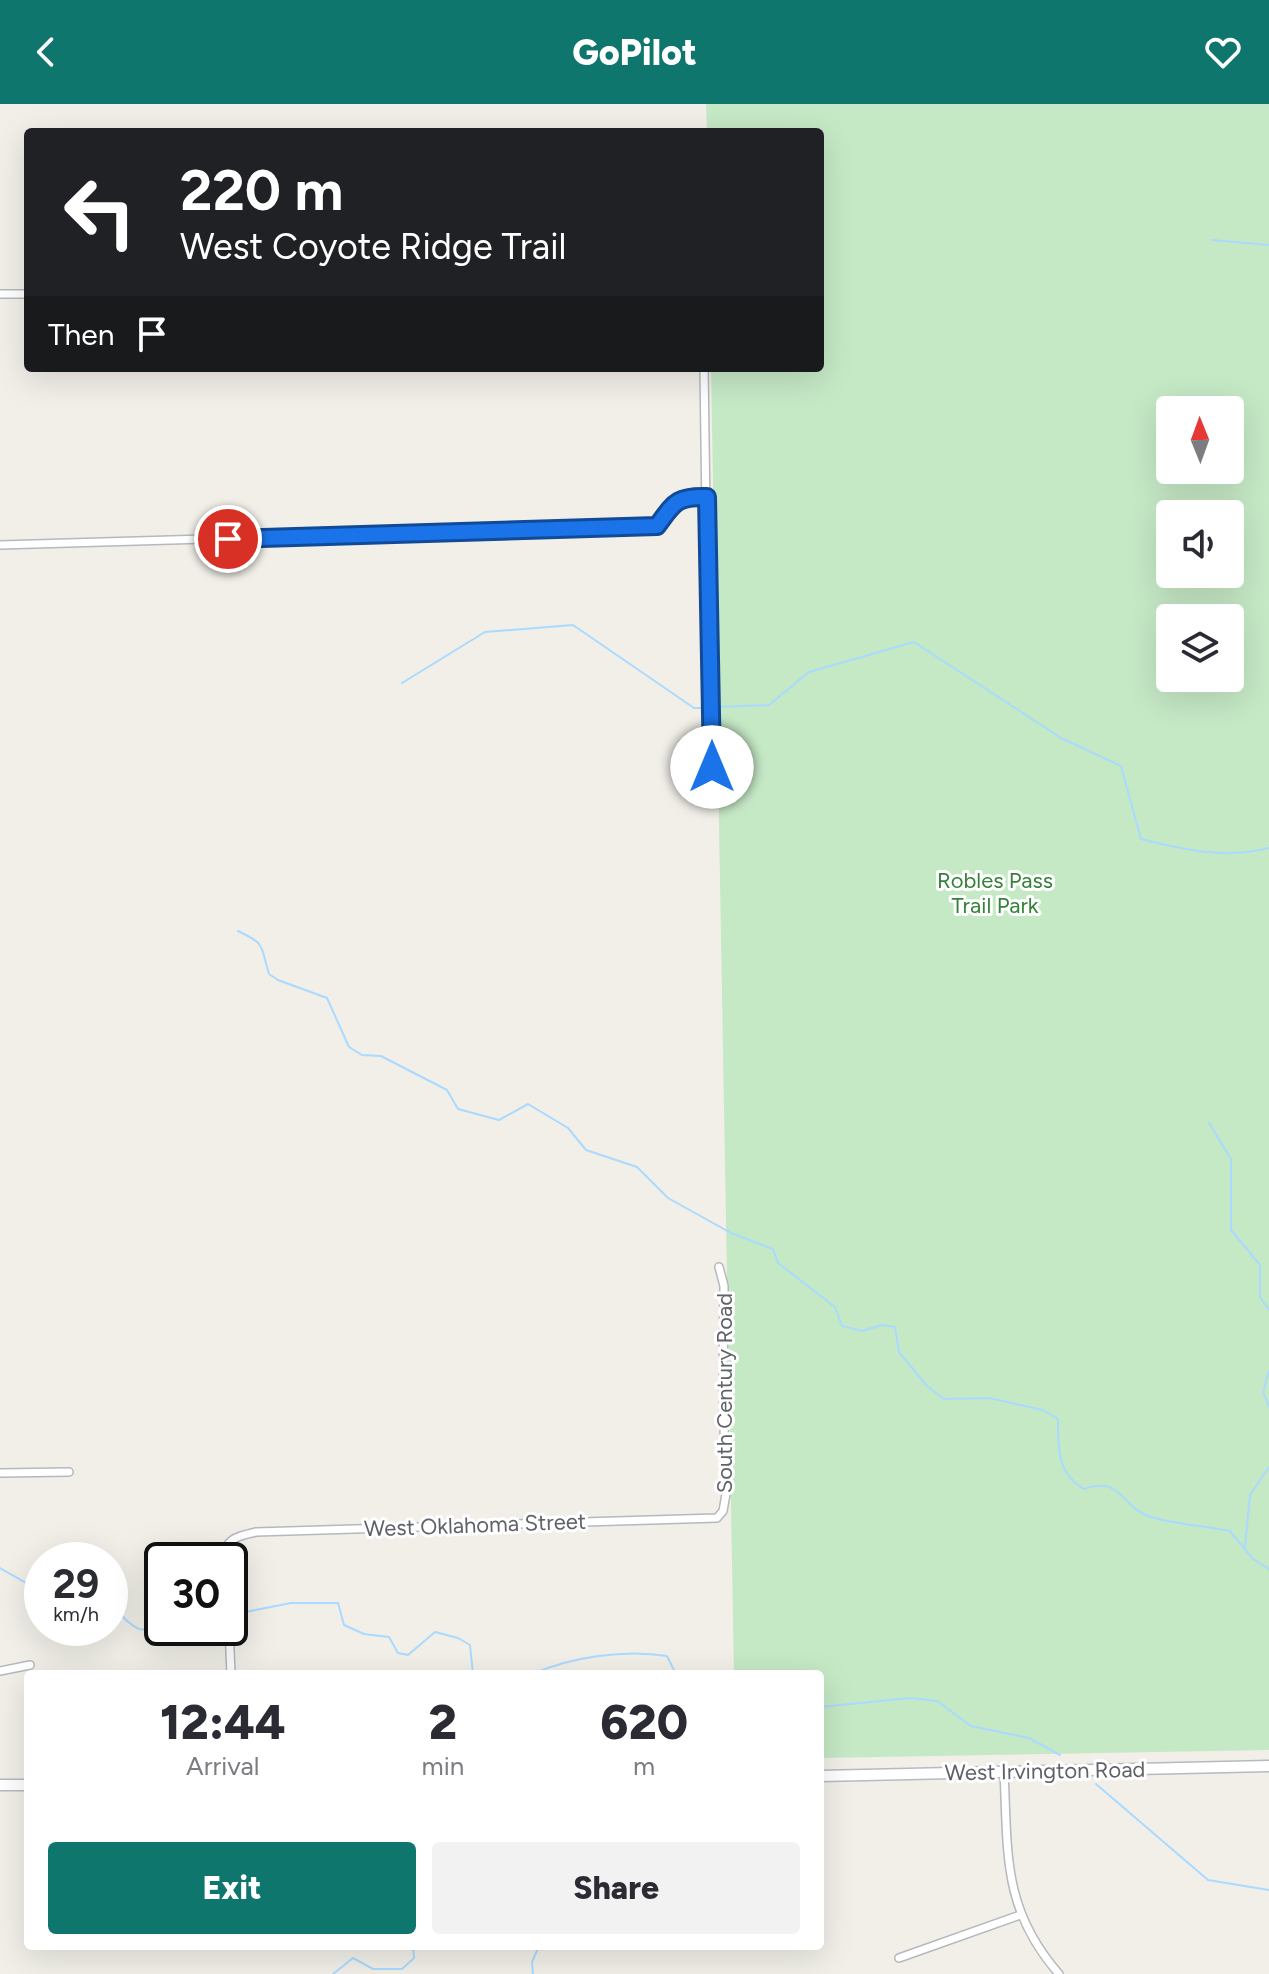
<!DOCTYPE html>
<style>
body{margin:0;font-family:Figtree,sans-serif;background:#f2f2f3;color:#2b2b33;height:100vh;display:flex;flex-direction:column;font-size:30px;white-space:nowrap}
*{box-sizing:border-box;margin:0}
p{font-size:26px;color:#7c7c81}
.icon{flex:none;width:44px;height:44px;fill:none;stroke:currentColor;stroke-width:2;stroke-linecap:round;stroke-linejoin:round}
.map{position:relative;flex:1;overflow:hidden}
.drawer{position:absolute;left:24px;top:1566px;width:800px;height:280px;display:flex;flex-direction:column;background:#fff;border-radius:8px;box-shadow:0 8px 32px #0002}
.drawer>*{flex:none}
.hud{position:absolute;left:24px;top:24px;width:800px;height:244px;border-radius:8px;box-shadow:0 8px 32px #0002;background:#202124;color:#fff;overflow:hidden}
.needle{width:52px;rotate:359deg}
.fabs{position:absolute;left:1156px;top:292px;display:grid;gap:16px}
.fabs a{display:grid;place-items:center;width:88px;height:88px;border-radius:8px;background:#fff;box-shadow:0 8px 32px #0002;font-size:40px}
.speed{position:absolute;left:24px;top:1438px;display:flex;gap:16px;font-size:40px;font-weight:700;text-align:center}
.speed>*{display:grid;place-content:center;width:104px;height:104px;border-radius:50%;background:#fff;box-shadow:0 8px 32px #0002;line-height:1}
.speed small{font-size:20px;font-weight:400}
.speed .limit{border:4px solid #111;border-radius:12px;background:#fff;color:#111}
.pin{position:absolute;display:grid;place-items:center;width:68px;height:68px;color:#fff;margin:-34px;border:4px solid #fff;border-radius:50%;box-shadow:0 2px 8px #0007}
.me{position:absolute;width:88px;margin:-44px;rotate:0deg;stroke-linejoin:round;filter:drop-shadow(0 0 6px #0008)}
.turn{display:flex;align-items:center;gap:28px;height:168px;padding:0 24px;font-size:36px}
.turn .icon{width:104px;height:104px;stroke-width:2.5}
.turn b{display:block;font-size:56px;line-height:68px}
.then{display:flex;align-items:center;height:76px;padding:0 24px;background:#0003;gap:16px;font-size:30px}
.eta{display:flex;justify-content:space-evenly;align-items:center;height:136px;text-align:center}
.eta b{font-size:48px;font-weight:800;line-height:56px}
.cta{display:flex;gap:16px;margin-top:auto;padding:16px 24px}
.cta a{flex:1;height:92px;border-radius:8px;background:#0f766e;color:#fff;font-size:32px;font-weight:800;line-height:92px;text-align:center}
.cta a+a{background:#f2f2f3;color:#2b2b33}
header{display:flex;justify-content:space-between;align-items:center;height:104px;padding:0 24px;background:#0f766e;color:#fff;font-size:36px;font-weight:800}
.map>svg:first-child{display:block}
.green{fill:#c5e8c5;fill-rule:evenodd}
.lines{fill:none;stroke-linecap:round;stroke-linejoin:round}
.stream{stroke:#aadaff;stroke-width:2}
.street-casing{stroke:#b5b8bc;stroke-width:10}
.secondary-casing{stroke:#b6babf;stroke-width:13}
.street{stroke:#fff;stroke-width:7}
.secondary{stroke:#fff;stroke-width:10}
.route-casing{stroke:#114b97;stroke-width:20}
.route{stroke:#1a73e8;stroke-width:14}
.labels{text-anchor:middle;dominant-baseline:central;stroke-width:6;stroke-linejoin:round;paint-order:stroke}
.park-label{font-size:22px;fill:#348238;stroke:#fff}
.street-label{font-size:22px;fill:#5f6368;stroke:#fff}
</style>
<header><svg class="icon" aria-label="back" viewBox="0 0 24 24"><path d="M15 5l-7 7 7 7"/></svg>GoPilot<svg class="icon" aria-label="heart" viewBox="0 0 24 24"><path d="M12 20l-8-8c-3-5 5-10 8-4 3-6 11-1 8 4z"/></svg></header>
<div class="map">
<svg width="1269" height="1870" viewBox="0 0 1269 1870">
<rect width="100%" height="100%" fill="#f1efe8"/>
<path class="green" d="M706,0H1269V1646L820,1654V1570H734L711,264H820V28H707ZM1170,306H1230V366H1170ZM1170,410H1230V470H1170ZM1170,514H1230V574H1170Z"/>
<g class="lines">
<path class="stream" d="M1212,136L1269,141
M402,579L485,528L573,521L694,604H708
M715,603L769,601L809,568L914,538L1061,634L1121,662L1141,735C1184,746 1226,755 1269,744
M238,827C267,841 260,841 269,870L278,876L327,894L349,943L362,951L381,952L447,986L458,1005L499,1016L528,1000L568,1024L586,1046L637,1063L668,1094L731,1129L773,1145L778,1159L835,1203L842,1222L862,1227L882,1221L895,1223L899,1248L927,1282L944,1295L989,1294L1043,1306L1058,1315C1058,1343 1057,1370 1084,1385C1122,1372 1120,1401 1148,1412C1166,1419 1210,1423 1230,1427L1253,1455L1269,1465
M1209,1019L1231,1055V1126L1260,1161V1193L1269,1206
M1269,1267L1263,1288L1269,1303
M1245,1443L1250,1391L1269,1363
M0,1464L42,1488
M230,1511L291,1499H338L344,1521L364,1530L389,1533L398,1549L408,1551L435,1528L458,1534L470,1541L473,1570
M110,1512H122C138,1528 142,1529 162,1520
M532,1570C572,1553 624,1545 667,1552L676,1570
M820,1603L910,1594L937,1597L971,1622L1029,1634L1060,1651
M1096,1680L1208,1776L1269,1786
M333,1870L353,1854L373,1865H402L414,1854L413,1842
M533,1870L532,1858L539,1842"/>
<g class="street-casing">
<path id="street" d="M0,190H28
M704,264L706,408L710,499V667
M0,441L657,422C674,399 676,392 707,393
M0,1369L69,1368
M224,1456C224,1434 238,1432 256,1428L717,1414L723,1407L726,1390L723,1287L724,1182L719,1163
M229,1524L231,1570
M0,1567L30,1561
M1004,1668C1008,1749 1002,1805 1059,1870
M899,1854L1020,1811"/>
</g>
<g class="secondary-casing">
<path id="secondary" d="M820,1672L1269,1662
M0,1681H28"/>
</g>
<use href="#street" class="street"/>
<use href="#secondary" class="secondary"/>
</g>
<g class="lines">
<g class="route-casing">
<path id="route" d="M228,435L657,422C674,399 676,392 707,393L712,663"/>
</g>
<use href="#route" class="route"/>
</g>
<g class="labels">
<g class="park-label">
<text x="995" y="776">Robles Pass<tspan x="995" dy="25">Trail Park</tspan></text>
</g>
<g class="street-label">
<text transform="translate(724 1289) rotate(-90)">South Century Road</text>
<text transform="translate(475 1421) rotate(-2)">West Oklahoma Street</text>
<text transform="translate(1045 1667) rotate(-1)">West Irvington Road</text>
</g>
</g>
</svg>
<div class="fabs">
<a><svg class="needle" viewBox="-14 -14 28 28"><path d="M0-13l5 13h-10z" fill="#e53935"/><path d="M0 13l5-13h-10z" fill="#7c7c81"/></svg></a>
<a><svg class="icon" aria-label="sound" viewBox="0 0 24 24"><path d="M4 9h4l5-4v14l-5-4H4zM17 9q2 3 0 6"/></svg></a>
<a><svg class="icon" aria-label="layers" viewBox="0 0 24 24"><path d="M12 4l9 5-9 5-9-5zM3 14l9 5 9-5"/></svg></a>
</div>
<div class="speed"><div>29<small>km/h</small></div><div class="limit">30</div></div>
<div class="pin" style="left:228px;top:435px;background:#d93025"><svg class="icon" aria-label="arrive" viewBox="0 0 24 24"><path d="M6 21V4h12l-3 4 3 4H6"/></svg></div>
<svg class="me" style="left:712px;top:663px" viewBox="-20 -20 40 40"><circle r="19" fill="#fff"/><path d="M0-13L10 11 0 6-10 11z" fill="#1a73e8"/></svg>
<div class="hud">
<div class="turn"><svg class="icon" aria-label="left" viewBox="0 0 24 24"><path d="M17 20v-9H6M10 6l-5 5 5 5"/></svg><div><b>220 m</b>West Coyote Ridge Trail</div></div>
<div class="then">Then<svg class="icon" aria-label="arrive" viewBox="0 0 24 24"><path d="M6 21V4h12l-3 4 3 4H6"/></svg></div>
</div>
<section class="drawer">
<div class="eta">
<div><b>12:44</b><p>Arrival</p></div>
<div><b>2</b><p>min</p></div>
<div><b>620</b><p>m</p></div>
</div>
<div class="cta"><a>Exit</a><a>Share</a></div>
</section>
</div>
